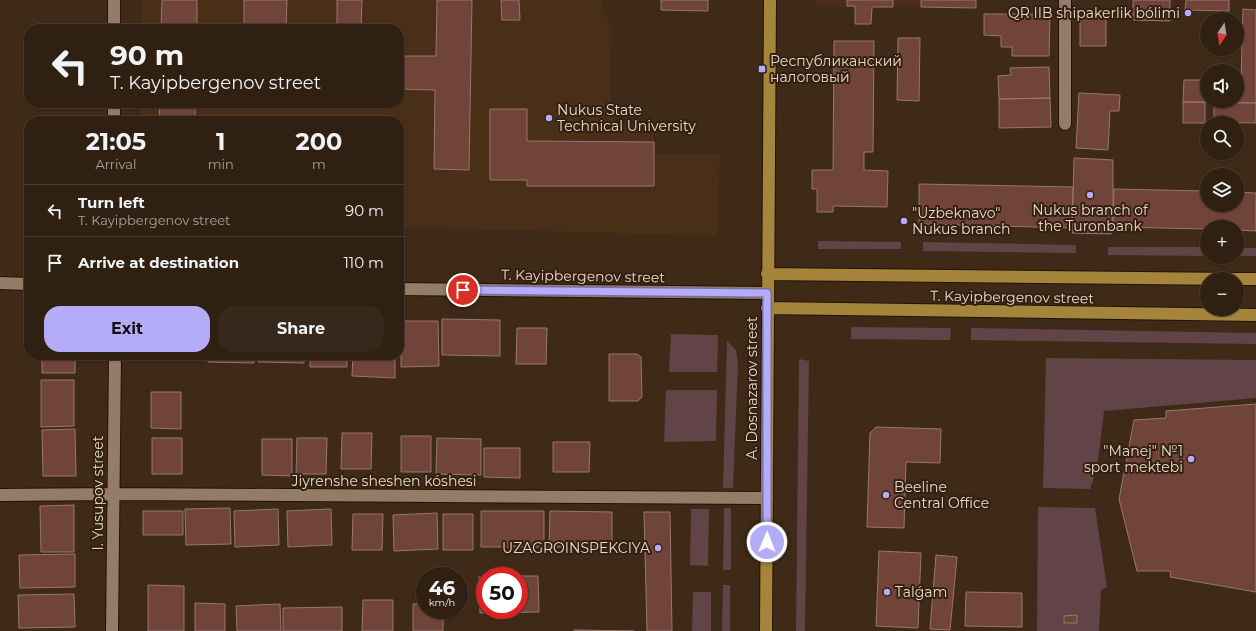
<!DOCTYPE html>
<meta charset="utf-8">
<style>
body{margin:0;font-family:Montserrat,sans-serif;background:#37281b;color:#f1f3f6;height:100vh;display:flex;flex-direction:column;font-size:15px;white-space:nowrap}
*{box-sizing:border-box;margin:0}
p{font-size:13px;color:#a7a39f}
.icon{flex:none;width:22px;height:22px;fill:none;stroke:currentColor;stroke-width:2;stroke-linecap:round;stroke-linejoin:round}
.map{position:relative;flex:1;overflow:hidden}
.details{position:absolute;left:24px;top:116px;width:380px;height:244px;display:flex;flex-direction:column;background:#2f2012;border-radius:16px;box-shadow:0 1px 3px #0004,0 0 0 1px #4a3e32}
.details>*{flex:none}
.top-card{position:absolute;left:24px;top:24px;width:380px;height:84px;border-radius:16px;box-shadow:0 1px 3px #0004,0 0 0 1px #4a3e32;background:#2f2012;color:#f1f3f6;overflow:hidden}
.needle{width:26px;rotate:192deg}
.controls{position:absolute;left:1200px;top:12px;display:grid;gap:8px}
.controls a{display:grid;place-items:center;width:44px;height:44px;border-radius:50%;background:#2f2012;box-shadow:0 1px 3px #0004,0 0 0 1px #4a3e32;font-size:20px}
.speed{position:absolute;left:416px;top:567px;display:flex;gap:8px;font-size:20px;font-weight:700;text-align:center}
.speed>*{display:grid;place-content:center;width:52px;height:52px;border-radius:50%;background:#2f2012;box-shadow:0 1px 3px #0004,0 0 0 1px #4a3e32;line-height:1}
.speed small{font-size:10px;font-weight:400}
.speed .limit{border:6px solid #d22;background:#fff;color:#111}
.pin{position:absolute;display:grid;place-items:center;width:34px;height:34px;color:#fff;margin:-17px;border:2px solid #fff;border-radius:50%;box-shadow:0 1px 4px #0007}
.me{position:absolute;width:44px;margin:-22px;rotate:1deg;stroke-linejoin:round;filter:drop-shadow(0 0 3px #0008)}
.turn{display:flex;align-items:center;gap:14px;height:84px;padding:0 20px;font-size:18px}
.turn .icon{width:52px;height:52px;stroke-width:2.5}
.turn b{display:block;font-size:28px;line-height:34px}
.eta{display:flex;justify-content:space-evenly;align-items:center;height:68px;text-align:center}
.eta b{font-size:24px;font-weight:700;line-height:28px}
.action{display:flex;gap:8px;margin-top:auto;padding:8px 20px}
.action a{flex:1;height:46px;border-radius:16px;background:#b5acf8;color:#111;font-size:16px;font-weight:700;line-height:46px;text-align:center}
.action a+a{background:#37281b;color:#f1f3f6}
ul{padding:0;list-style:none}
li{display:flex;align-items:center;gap:12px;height:52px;padding:0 20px;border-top:1px solid #4a3e32}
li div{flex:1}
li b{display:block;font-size:15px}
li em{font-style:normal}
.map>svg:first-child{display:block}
.built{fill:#492f18}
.green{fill:#624348}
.building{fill:#704439;stroke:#97776f}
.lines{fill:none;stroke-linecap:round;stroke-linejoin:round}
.minor-casing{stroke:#251202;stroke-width:14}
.major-casing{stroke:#251202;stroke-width:14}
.minor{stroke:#947c68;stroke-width:12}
.major{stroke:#a5853c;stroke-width:12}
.route-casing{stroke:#7670a1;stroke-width:10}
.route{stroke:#b5acf8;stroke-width:7}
.poi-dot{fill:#b5acf8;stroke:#34200f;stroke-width:1.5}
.labels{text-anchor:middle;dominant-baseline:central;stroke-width:4;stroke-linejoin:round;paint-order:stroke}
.poi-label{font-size:14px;fill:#e6d8cd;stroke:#34200f;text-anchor:start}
.street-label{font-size:14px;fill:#e6d8cd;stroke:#34200f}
</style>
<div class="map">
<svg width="1256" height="631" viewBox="0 0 1256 631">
<rect width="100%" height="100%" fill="#3f2a18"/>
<path class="built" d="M141,0H603V10L612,27L610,96L616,111L615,124L654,125V154H720L717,236L399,227V121H141V103H399V29H141Z
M816,0H921V7H816Z"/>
<path class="green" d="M818,241L901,242V249H818Z
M923,242L1076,245V253L923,251Z
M1108,247H1207V256L1108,255Z
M1237,248H1256V256H1237Z
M851,327L951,328L950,340L851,339Z
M971,328L1256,333V344L971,340Z
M671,334L718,335L717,372H669Z
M727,341L736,350L738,364L733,488H723Z
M1046,358L1256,360V398L1104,411L1097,468L1090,489L1043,488Z
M799,359L809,361L805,631H796Z
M666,390H717L716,441L664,442Z
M1038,507L1095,508L1107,587L1101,590L1099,631H1037Z
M724,508H731V570H723Z
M691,509H709L708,566L690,565Z
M723,585H730V631H722Z
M693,592H711V631H692Z"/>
<path class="building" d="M162,0H197V29H161Z
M244,0H287L286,29H244Z
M337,0H362L361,29H337Z
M437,0H472L469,170L434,169L435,90L399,89V56H436Z
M501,0H519L520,20H502Z
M661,0H708V11L661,10Z
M847,0H893V7H872L871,24H855V6H847Z
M921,0H976V8L921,7Z
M1133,0H1170V21L1133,20Z
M1186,0H1229V11L1185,10Z
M1243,9L1256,10V103L1183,102L1184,80H1207V101H1237V81H1241Z
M984,14H1050L1049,56H1012V47H1001V36L984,35Z
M1080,16H1106V46H1080Z
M898,38H920L919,101L897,100Z
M834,41H874L873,152H864V170L888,171L887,207L833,206V212H817V189H812V170H833Z
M1049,67L1050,98L999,99L998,76L1011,75L1010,68Z
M1079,93L1120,95L1119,111H1110L1108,150L1076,148Z
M1050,98L1051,127L999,128V99Z
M1183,102H1205V123H1183Z
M1214,102L1256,103V123L1214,122Z
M160,103H195V121H159Z
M490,109H527V141L654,142V186H527V180H490Z
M1074,158L1113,160V227H1111V234L1072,233Z
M919,184L1073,187L1072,228L919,224Z
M1114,189L1207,191V205H1237V192L1256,193V231L1237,230V227H1207V229L1113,227Z
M442,319L500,320V356L442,355Z
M401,321H438L439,366L401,367Z
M517,328H547L546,364H516Z
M609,354H637L641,357L642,397L638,401H609Z
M42,355H75V373H42Z
M144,355H190V360L144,359Z
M208,355H254V363L208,362Z
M259,355H304V363L258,362Z
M310,355H347V367H310Z
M353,355H395V378L352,376Z
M41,380H74V426L41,427Z
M151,392H181V429L151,428Z
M1256,404V592L1170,577L1171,571H1137L1119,499L1134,420L1166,418V411Z
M876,427L941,429L940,463L906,462L904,528L867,527L870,433Z
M75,429L76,476H43L42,430Z
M342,433H372L371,469H341Z
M401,436H431V472H401Z
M152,438H182V474H152Z
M297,438H327L326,474H296Z
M437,438L481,439V475L436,474Z
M262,439H292V476L262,475Z
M553,442H590L589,472H553Z
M484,448H520V478L484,477Z
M74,505V552H41L40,506Z
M230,508L231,544L186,545L185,509Z
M278,509L279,545L235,547L234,511Z
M331,509L332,545L288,547L287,511Z
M143,511H183V535H143Z
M481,511H544V547H481Z
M550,511L612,512V547H549Z
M644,512H670L672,631H647Z
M437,513L438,549L394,551L393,515Z
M353,514H383L382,550H352Z
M443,514H473V550H443Z
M879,551L921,553L918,628L876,626Z
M75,554V587L20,588L19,555Z
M936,555L957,557L950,630L930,629Z
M519,576H538L539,612L480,613L479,577H485V610H519Z
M148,585L184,586V631H148Z
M966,592L1022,593V627L965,626Z
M74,594L75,627L19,628L18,595Z
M363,600H393V631H362Z
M195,603L225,604V631H195Z
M280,604L281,631H237L236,606Z
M413,604H425V610H443V631H413Z
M342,607V631H283V608Z
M1077,615V623H1064V616Z
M574,630L634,631H574Z"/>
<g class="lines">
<g class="minor-casing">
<path id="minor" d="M114,0V29
M1065,0V124
M114,103V121
M0,283L29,284
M399,289L767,293
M0,495L113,494L767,498
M112,631L115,355"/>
</g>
<g class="major-casing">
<path id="major" d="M767,274L1235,279
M1237,279H1256
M767,308L1256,315
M766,631L770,0"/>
</g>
<use href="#minor" class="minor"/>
<use href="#major" class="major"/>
</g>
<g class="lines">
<g class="route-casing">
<path id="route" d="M463,290L767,293V542"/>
</g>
<use href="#route" class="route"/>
</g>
<g class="poi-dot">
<circle cx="1188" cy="13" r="4"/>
<rect x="758" y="65" width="8" height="8" rx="2"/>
<circle cx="549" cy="118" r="4"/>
<circle cx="1090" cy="195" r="4"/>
<circle cx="904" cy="221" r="4"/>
<circle cx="1191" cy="459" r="4"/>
<circle cx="886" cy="495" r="4"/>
<circle cx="658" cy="548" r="4"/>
<circle cx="887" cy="592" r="4"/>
</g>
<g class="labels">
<g class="poi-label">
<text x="1180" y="13" text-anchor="end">QR IIB shipakerlik bólimi</text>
<text x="770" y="61">Республиканский<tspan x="770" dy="16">налоговый</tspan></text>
<text x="557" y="110">Nukus State<tspan x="557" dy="16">Technical University</tspan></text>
<text x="1090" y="210" text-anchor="middle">Nukus branch of<tspan x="1090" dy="16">the Turonbank</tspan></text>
<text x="912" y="213">"Uzbeknavo"<tspan x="912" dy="16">Nukus branch</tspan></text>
<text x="1183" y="451" text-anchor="end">"Manej" №1<tspan x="1183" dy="16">sport mektebi</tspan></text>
<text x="894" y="487">Beeline<tspan x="894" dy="16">Central Office</tspan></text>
<text x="650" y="548" text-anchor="end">UZAGROINSPEKCIYA</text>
<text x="895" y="592">Talǵam</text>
</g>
<g class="street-label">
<text transform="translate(583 276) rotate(1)">T. Kayipbergenov street</text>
<text transform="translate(1012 297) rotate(1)">T. Kayipbergenov street</text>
<text transform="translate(752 388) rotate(-90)">A. Dosnazarov street</text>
<text x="384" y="481">Jiyrenshe sheshen kóshesi</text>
<text transform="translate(98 493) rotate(-90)">I. Yusupov street</text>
</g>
</g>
</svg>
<div class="controls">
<a><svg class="needle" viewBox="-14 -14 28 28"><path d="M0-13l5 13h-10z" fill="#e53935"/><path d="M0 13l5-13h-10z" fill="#a7a39f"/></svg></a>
<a><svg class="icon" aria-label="sound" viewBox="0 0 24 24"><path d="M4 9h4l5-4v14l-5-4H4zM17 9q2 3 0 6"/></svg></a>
<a><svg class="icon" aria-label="search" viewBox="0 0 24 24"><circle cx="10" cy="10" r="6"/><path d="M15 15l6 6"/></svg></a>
<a><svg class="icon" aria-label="layers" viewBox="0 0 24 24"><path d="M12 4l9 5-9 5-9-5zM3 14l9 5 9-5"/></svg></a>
<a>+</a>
<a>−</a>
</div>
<div class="speed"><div>46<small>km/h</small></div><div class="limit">50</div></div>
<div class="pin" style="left:463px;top:290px;background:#d93025"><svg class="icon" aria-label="arrive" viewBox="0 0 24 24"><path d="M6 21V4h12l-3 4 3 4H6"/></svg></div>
<svg class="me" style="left:767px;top:542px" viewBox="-20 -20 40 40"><circle r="17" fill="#b5acf8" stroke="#fff" stroke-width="3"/><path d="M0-11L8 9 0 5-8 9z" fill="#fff"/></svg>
<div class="top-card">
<div class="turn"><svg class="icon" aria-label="left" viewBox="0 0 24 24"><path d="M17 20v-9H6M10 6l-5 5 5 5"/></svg><div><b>90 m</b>T. Kayipbergenov street</div></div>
</div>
<section class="details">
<div class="eta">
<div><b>21:05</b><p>Arrival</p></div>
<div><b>1</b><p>min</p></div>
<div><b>200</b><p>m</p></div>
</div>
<ul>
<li><svg class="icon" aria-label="left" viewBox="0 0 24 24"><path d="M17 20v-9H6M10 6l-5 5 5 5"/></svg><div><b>Turn left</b><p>T. Kayipbergenov street</p></div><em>90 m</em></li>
<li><svg class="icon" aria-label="arrive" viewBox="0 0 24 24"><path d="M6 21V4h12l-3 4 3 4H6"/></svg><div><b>Arrive at destination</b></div><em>110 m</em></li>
</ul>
<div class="action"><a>Exit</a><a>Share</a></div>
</section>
</div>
